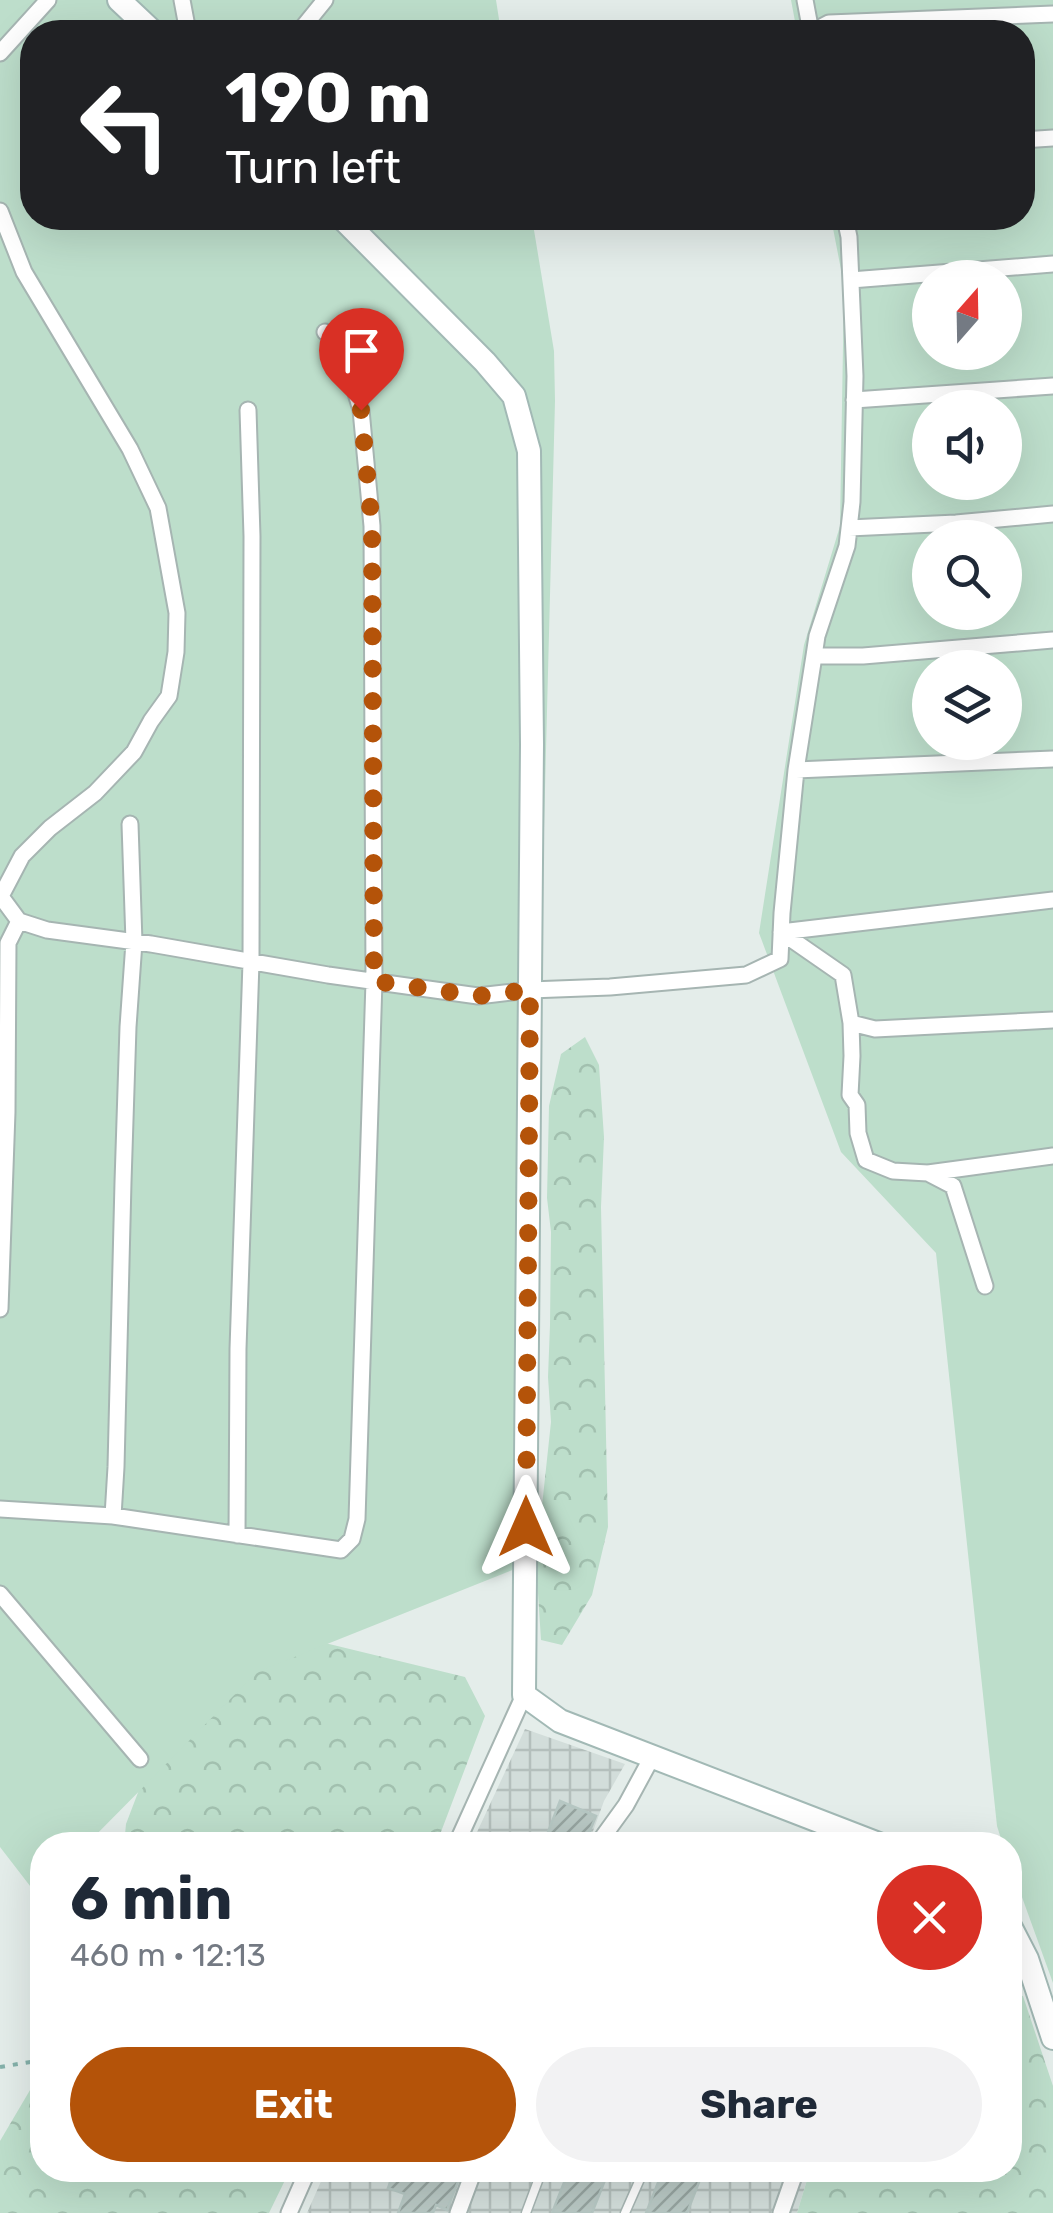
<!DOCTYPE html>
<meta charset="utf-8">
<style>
body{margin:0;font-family:Rubik,sans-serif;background:#f2f2f3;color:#1f2937;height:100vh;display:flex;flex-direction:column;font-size:38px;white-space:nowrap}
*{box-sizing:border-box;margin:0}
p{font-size:32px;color:#747a83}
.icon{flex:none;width:55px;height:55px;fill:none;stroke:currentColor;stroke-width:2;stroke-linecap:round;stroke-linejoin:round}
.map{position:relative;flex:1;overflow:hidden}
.details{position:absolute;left:30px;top:1832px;width:992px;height:350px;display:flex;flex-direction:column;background:#fff;border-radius:40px;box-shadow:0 10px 40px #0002}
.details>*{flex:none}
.hud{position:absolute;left:20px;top:20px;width:1015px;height:210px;border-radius:40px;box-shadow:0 10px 40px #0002;background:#202124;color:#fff;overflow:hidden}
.needle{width:65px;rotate:20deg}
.fabs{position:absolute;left:912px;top:260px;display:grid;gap:20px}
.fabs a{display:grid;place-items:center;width:110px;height:110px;border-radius:50%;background:#fff;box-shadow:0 10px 40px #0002;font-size:50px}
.pin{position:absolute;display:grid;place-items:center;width:85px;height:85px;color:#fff;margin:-102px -42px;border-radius:50% 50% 50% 0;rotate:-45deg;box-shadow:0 0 10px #0007}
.pin .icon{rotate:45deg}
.me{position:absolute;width:110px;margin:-55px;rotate:0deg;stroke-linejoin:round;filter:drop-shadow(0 0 8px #0008)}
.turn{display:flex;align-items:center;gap:35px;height:210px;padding:0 40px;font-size:45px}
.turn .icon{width:130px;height:130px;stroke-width:2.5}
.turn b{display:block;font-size:70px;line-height:85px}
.round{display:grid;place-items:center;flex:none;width:105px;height:105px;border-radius:52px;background:#f2f2f3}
.head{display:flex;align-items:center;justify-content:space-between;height:170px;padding:0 40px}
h1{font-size:60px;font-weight:700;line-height:75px}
.primary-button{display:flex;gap:20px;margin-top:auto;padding:20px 40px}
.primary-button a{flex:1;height:115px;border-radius:60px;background:#b45309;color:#fff;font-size:40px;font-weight:700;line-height:115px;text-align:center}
.primary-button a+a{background:#f2f2f3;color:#1f2937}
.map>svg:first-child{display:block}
.industrial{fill:url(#industrial-grid)}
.forest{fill:url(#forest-crowns)}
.garden{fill:#bddecb;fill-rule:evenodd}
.building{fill:url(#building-hatch);stroke:#b6c7c3;stroke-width:2.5}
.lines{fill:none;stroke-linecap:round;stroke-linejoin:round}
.lane-casing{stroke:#a6b5b2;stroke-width:11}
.street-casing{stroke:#a6b5b2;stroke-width:19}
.secondary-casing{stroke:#a2b9b5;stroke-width:26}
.path{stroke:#84b1aa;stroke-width:4;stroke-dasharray:5 8;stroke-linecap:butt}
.lane{stroke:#fff;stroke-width:8}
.street{stroke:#fff;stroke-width:15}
.secondary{stroke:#fff;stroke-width:22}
.route{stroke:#b45309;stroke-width:18;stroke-dasharray:0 32.4}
</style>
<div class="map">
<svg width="1053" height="2213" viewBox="0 0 1053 2213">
<defs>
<pattern id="industrial-grid" width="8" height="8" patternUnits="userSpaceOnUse" patternTransform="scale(2.5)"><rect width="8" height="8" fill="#d2ddda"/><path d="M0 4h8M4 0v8" fill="none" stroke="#b4bfbc"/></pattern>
<pattern id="forest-crowns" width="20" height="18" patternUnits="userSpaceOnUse" patternTransform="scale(2.5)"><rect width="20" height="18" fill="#bddecb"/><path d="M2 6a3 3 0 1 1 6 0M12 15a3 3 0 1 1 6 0" fill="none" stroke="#a2c0af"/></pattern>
<pattern id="building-hatch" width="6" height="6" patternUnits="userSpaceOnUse" patternTransform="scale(2.5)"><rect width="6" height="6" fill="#b9c8c4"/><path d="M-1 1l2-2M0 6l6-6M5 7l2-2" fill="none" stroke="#96a4a0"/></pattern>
</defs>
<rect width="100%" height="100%" fill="#e4edea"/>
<path class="industrial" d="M525,1729L625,1764L604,1801L588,1845H471Z
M326,2170H810L797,2213H307Z"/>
<path class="forest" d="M585,1037L599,1065L604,1137L601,1207L608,1527L592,1595L562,1645L541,1640L536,1562L551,1422L548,1377L550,1325L551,1232L547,1198L549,1106L561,1054Z
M225,1633L325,1643L465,1677L485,1716L436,1845H124L126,1824L158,1740Z
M1010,1993L1023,1996L1053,2086V2213H797L810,2170H1010Z
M42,2083V2170H290L269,2213H0V2141L33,2085Z"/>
<path class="garden" d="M0,0H496L501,32H32V218H532L554,351L555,401L525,1565L257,1672L86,1845H42V1889L37,1895L0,1847Z
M791,0H1053V1983L1010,1864V1845H1003L997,1826L936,1253L841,1152L759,933L804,645L840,526L844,285L831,218H1022V32H797ZM930,278H1005V352H930ZM930,408H1005V482H930ZM930,538H1005V612H930ZM930,668H1005V742H930Z"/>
<path class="building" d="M560,1801L596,1816L584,1845H543Z
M395,2170H455L452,2176L459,2179L447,2210L436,2205L433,2213H398L405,2194L388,2188Z
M569,2170H609L592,2213H552Z
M663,2170H683L701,2177L687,2213H646Z"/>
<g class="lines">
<g class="lane-casing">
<path id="lane" d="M526,2213L542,2170
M625,2213L644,2170"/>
</g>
<g class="street-casing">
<path id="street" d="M182,0L188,32
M805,0L811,32
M299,32L325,0
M812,32L829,23L1053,14
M0,53L48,0
M1022,140L1053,138
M0,211L24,272L130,449L158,508L177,613L176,652L169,696L151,721L134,752L95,793L50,828L22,856L0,898
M851,280L1053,264
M854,400L1053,386
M849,528L956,523L1053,514
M814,656H863L1053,640
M796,770L1053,759
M2,898L19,921L47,930L151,944L328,975L478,996L530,990L610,987L746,975L780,959L782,913L796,770L814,656L817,636L847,546L852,502L855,376L849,237L845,218
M1053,900L781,932L843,975L851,1023L852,1056L850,1095L857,1105L858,1133L866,1160L893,1171L928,1173L1053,1156
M851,1023L875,1029L1053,1020
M928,1173L953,1186L985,1286
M0,1309L7,1112L8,943L19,921
M0,1509L113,1516L341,1550L352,1539L357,1519L374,981L372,526L361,410L340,340L325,332
M113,1516L116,1467L123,1182L128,1027L134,942L130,824
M237,1535L238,1349L251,962L252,536L248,410
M0,1594L140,1759
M456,1845L524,1695
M597,1845L626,1805L652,1757
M289,2213L308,2170
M458,2213L474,2170
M781,2213L794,2176L786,2170"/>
</g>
<g class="secondary-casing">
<path id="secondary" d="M119,0L153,32
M342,218L485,362L514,396L529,451L532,744L524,1695L560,1721L881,1845
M1010,1926L1027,1959L1053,2038"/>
</g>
<path class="path" d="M0,2067L42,2060"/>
<use href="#lane" class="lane"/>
<use href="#street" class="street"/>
<use href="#secondary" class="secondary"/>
</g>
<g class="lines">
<path class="route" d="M361,410L372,526L374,981L478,996L530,990L526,1527"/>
</g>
</svg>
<div class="fabs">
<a><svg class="needle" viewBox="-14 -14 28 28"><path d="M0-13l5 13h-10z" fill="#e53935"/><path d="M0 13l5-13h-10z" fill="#747a83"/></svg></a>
<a><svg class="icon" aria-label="sound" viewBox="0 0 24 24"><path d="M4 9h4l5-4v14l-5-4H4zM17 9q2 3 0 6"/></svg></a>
<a><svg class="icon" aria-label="search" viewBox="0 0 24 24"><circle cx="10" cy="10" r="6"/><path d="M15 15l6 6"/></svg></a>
<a><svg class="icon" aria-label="layers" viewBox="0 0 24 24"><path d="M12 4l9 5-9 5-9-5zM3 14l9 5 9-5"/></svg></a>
</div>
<div class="pin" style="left:361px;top:410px;background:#d93025"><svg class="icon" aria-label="arrive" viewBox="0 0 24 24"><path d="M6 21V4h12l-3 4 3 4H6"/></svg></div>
<svg class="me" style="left:526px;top:1527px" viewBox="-20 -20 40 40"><path d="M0-17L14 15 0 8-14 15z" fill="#b45309" stroke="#fff" stroke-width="4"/></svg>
<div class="hud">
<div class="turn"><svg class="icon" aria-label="left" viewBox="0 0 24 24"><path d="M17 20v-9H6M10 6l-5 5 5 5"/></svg><div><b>190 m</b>Turn left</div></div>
</div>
<section class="details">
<div class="head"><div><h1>6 min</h1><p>460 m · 12:13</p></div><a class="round" style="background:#d93025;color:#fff"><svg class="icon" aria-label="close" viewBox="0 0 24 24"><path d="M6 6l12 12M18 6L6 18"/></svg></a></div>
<div class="primary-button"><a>Exit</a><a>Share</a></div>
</section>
</div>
